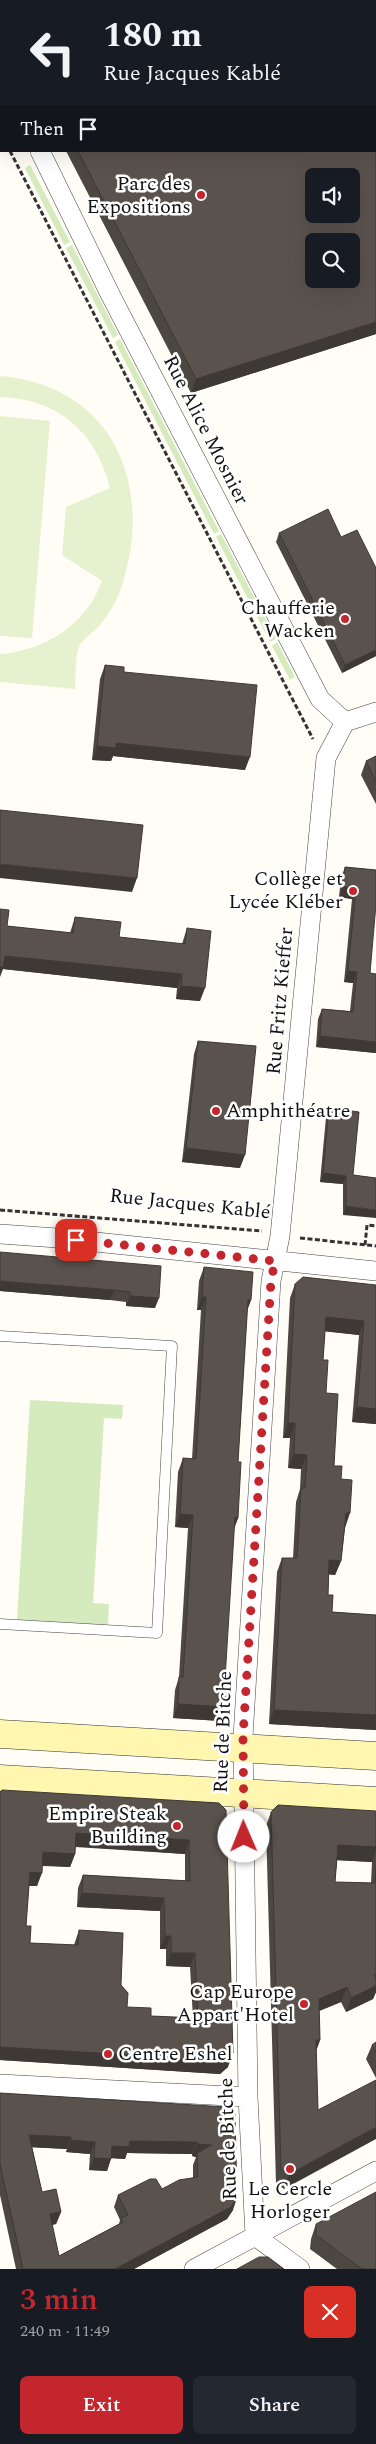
<!DOCTYPE html>
<meta charset="utf-8">
<style>
body{margin:0;font-family:Spectral,serif;background:#242831;color:#f1f3f6;height:100vh;display:flex;flex-direction:column;font-size:19px;white-space:nowrap}
*{box-sizing:border-box;margin:0}
p{font-size:16px;color:#9ea1a6}
.icon{flex:none;width:28px;height:28px;fill:none;stroke:currentColor;stroke-width:2;stroke-linecap:round;stroke-linejoin:round}
.map{position:relative;height:2269px;overflow:hidden}
.panel{display:flex;flex-direction:column;background:#171b24;flex:1}
.panel>*{flex:none}
.guide{position:absolute;left:0px;top:0px;width:376px;height:152px;box-shadow:0 5px 20px #0002;background:#171b24;color:#f1f3f6;overflow:hidden}
.controls{position:absolute;left:305px;top:168px;display:grid;gap:10px}
.controls a{display:grid;place-items:center;width:55px;height:55px;border-radius:8px;background:#171b24;box-shadow:0 5px 20px #0002;font-size:25px}
.pin{position:absolute;display:grid;place-items:center;width:42px;height:42px;color:#fff;margin:-21px;border-radius:10px;box-shadow:0 2px 8px #0006}
.me{position:absolute;width:55px;margin:-28px;rotate:359deg;stroke-linejoin:round;filter:drop-shadow(0 0 4px #0008)}
.turn{display:flex;align-items:center;gap:18px;height:105px;padding:0 20px;font-size:22px}
.turn .icon{width:65px;height:65px;stroke-width:2.5}
.turn b{display:block;font-size:35px;line-height:42px}
.then{display:flex;align-items:center;height:48px;padding:0 20px;background:#0003;gap:10px;font-size:19px}
.round{display:grid;place-items:center;flex:none;width:52px;height:52px;border-radius:8px;background:#242831}
.summary{display:flex;align-items:center;justify-content:space-between;height:85px;padding:0 20px}
h1{font-size:30px;font-weight:600;line-height:38px;color:#c4262e}
.button{display:flex;gap:10px;margin-top:auto;padding:10px 20px}
.button a{flex:1;height:58px;border-radius:8px;background:#c4262e;color:#fff;font-size:20px;font-weight:600;line-height:58px;text-align:center}
.button a+a{background:#242831;color:#f1f3f6}
.map>svg:first-child{display:block}
.green{fill:#d5ebbd}
.forest{fill:#b9dc9c}
.pitch{fill:#e6f2cf}
.water{fill:#b9e0f7;stroke:#3f96cf}
.lines{fill:none;stroke-linecap:round;stroke-linejoin:round}
.lane-casing{stroke:#444;stroke-width:11}
.street-casing{stroke:#444;stroke-width:20}
.secondary-casing{stroke:#333;stroke-width:29}
.path{stroke:#333;stroke-width:3;stroke-dasharray:5 2.5;stroke-linecap:butt}
.lane{stroke:#fff;stroke-width:10}
.street{stroke:#fff;stroke-width:19}
.secondary{stroke:#fff6b0;stroke-width:28}
.wall{fill:#4d4742;fill-rule:evenodd}
.shaded-wall{fill:#3f3936}
.building{fill:#5a524d;stroke:#3f3936;fill-rule:evenodd}
.route{stroke:#c4262e;stroke-width:9;stroke-dasharray:0 16.2}
.poi-dot{fill:#c4262e;stroke:#fff;stroke-width:2}
.labels{text-anchor:middle;dominant-baseline:central;stroke-width:5;stroke-linejoin:round;paint-order:stroke}
.poi-label{font-size:20px;fill:#111;stroke:#fff;text-anchor:end}
.street-label{font-size:20px;fill:#111;stroke:#fff}
</style>
<div class="map">
<svg width="376" height="2269" viewBox="0 0 376 2269">
<rect width="100%" height="100%" fill="#fffdf5"/>
<path class="green" d="M30,165L70,242L64,245L25,168Z
M72,245L118,335L113,338L66,248Z
M120,339L219,531L214,534L115,342Z
M221,534L276,639L270,642L216,537Z
M277,642L295,677L290,680L272,646Z
M30,1400L123,1405L122,1419L104,1418L93,1603L109,1604L108,1625L17,1620Z"/>
<path class="forest" d="M128,0H218L126,1Z"/>
<path class="pitch" d="M0,376C119,386 157,495 118,596C114,606 106,617 100,625C94,632 82,639 79,647C75,656 76,678 75,689L0,682V654C44,651 87,624 102,581L62,555L66,507L110,488C96,432 59,399 0,397Z
M0,416L50,421L32,638L0,636Z"/>
<path class="water" d="M0,0H128L1,1L0,80Z"/>
<g class="lines">
<g class="lane-casing">
<path id="lane" d="M0,1336L172,1346L157,1633L0,1624"/>
</g>
<g class="street-casing">
<path id="street" d="M0,71L1,73
M40,151L111,296L320,699L345,722
M0,1234L57,1238L376,1271
M0,2084L248,2097
M194,2269L376,2171
M300,2269L255,2236L248,2097L243,1737L271,1281L280,1236L326,758L345,722L376,712"/>
</g>
<g class="secondary-casing">
<path id="secondary" d="M0,1734L376,1756
M0,1779L376,1801"/>
</g>
<path class="path" d="M0,124L1,129
M10,151L313,739
M0,1210L262,1231
M300,1238L376,1246
M365,1245L367,1225L376,1226"/>
<use href="#lane" class="lane"/>
<use href="#street" class="street"/>
<use href="#secondary" class="secondary"/>
</g>
<path class="wall" d="M244,0H376V334L191,393L66,151H375V1H242ZM314,176H351V214H314ZM314,241H351V279H314Z
M279,533L341,537L376,656L342,673L276,542Z
M105,665L124,672L245,770L113,756L111,761L92,760L100,679Z
M376,756V804L361,775L366,761Z
M345,867L376,870L370,973L376,1053L316,1047L318,1019L322,1009L350,1011L353,983L344,982L352,899L339,897L341,878Z
M75,917L119,937L182,944L187,928L200,1001L176,999L177,988L3,969L7,926L70,933Z
M198,1041L240,1168L182,1162L194,1054Z
M329,1108L353,1175L376,1178L343,1215V1184L320,1182L326,1117Z
M161,1266L155,1308L126,1306V1302L110,1300L0,1291Z
M204,1267L251,1300L247,1311L238,1462V1518L234,1529L221,1721L173,1718L175,1690L179,1677L188,1528L175,1527L178,1472L183,1458L192,1459L201,1310H197L199,1281Z
M295,1284L376,1285V1424L352,1422L359,1335L325,1331L323,1360L326,1393L334,1466L341,1479L345,1528L341,1561L335,1575L329,1574L328,1595L332,1612L376,1615V1730L269,1724L277,1572L282,1558H293L296,1502L300,1489L301,1469L288,1468L290,1438H283L290,1298Z
M0,1792L219,1803L228,2067L220,2074L0,2060ZM75,1847L185,1854V1881L83,1875L78,1888L77,1907L160,1911V1949H166V1966L190,1967L193,2018L151,2016L127,2007L121,1985L79,1930L74,1945L30,1943L26,1926L29,1886H37L42,1866L70,1867L75,1854Z
M376,1811V1992L373,1999L346,2012L341,2002L319,2011L320,2040L316,2051L318,2110L284,2189L276,2183L266,1826L271,1812ZM337,1860L372,1862L371,1883L335,1882Z
M376,2042V2078L366,2059L372,2045Z
M0,2093L235,2114L233,2210L227,2219L134,2269H16L0,2195ZM32,2147L67,2149L66,2152L90,2154L89,2170L107,2171L111,2158L125,2159L127,2153L192,2154V2156L196,2157L193,2165V2178L162,2189L118,2195L114,2207L120,2220L119,2224L59,2256L52,2225L56,2224L61,2212L42,2192Z
M316,2224L376,2269H337L310,2249L311,2239Z"/>
<path class="shaded-wall" d="M376,322V334L191,393L196,379Z
M376,650V656L342,673L345,665Z
M116,743L250,757L245,770L113,756L111,761L92,760L97,746Z
M0,864L137,878L132,892L0,878Z
M343,887L356,888L352,899L339,897Z
M5,956L182,974L177,988L3,969L0,977V967Z
M348,971L357,972L353,983L344,982Z
M181,986L205,988L200,1001L176,999Z
M320,1036L376,1042V1053L316,1047Z
M186,1148L245,1155L240,1168L182,1162Z
M323,1173L346,1176L343,1184L320,1182Z
M346,1206L376,1210V1218L343,1215Z
M0,1281L114,1290L110,1300L0,1291Z
M130,1296L159,1298L155,1308L126,1306Z
M202,1297H206L201,1310H197Z
M248,1300H251L246,1313Z
M326,1317L364,1321L359,1335L321,1331Z
M357,1407L376,1409V1424L352,1422Z
M288,1423H295L290,1438H283Z
M294,1454L307,1455L301,1469L288,1468Z
M346,1513H350L345,1528L341,1527Z
M180,1514L193,1515L188,1528L175,1527Z
M235,1517L238,1518L233,1531Z
M329,1560L341,1561L335,1575L324,1574Z
M178,1704L226,1707L221,1721L173,1718Z
M274,1710L376,1715V1730L269,1724Z
M76,1833L189,1840L185,1854L71,1846Z
M338,1845L376,1847V1850L372,1862L333,1860Z
M43,1852L75,1854L70,1867L38,1865Z
M30,1872L42,1873L37,1886H25Z
M82,1893L164,1898L160,1911L77,1907Z
M165,1936H171L166,1949H160Z
M171,1953H195L190,1967L166,1966Z
M376,1986V1992L373,1999L346,2012L351,1998Z
M347,1987L341,2002L314,2013L319,1999Z
M316,2040H320L315,2054Z
M0,2047L233,2053L228,2067L220,2074L0,2060Z
M376,2127V2139L284,2189L289,2174Z
M29,2135L71,2137L67,2149L25,2147Z
M71,2140L95,2142L90,2154L66,2152Z
M130,2141L197,2142L192,2154L127,2153L125,2159L108,2158L112,2146Z
M197,2144L212,2145L197,2153L196,2157L192,2156Z
M94,2158L111,2159L107,2171L89,2170Z
M237,2198L233,2210L227,2219L134,2269H115Z
M61,2212L56,2224L46,2226L50,2214Z"/>
<path class="building" d="M244,0H376V322L196,379L78,151H375V1H242ZM314,176H351V214H314ZM314,241H351V279H314Z
M328,509L341,537L357,530L376,568V650L345,665L279,533Z
M105,665L124,667V672L257,685L250,757L116,743V748L97,746Z
M376,756V781L366,761Z
M0,810L143,825L137,878L0,864Z
M345,867L376,870V904L370,973L376,974V1042L320,1036L322,1009L353,1012L357,972L348,971L356,888L343,887Z
M0,909L9,910L7,926L73,933L75,917L121,922L119,937L185,944L187,928L211,931L205,988L181,986L182,974L5,956L3,967H0Z
M198,1041L256,1046L245,1155L186,1148Z
M329,1108L359,1112L353,1175L376,1178V1210L346,1206V1176L323,1173Z
M0,1252L161,1266L159,1298L130,1296V1292L114,1290L0,1281Z
M204,1267L253,1272L251,1300H248L238,1462H241L238,1518L235,1517L225,1679L228,1680L226,1707L178,1704L179,1677H183L193,1515L180,1514L182,1479L183,1458L196,1459L206,1297H202Z
M303,1277L376,1285V1409L357,1407L364,1321L326,1317L323,1360H328L326,1393L338,1394L334,1466H342L341,1479L352,1480L350,1513H346L341,1561L329,1560L328,1595H333L332,1612L376,1615V1715L274,1710L282,1558H297L301,1488H305L307,1455L294,1454L295,1423H288L295,1284Z
M2,1790L219,1803L226,1810L233,2053L225,2061L0,2047V1792ZM76,1833L189,1840L190,1881L83,1875L82,1893L164,1898L165,1936H171V1953H195L198,2018L151,2016V2008L127,2007L128,1993L121,1985L123,1933L79,1930L78,1945L30,1943L31,1926H26L30,1872L42,1873L43,1852L75,1854Z
M278,1805L376,1811V1847L338,1845L335,1882L375,1883L376,1868V1974L374,1975L376,1979V1986L351,1998L347,1987L319,1999L320,2040H316L318,2110L376,2080V2127L289,2174L281,2169L271,1812Z
M376,2042V2053L372,2045Z
M0,2093L227,2107L235,2114L237,2198L231,2207L115,2269H23L0,2164ZM29,2135L71,2137V2140L95,2142L94,2158L111,2159L112,2146L129,2147L130,2141L197,2142V2144L212,2145L197,2153L198,2177L179,2180L162,2189L156,2179H150L118,2195L128,2215L121,2218L123,2222L59,2256L50,2214L61,2212L56,2189L42,2192Z
M376,2192V2269H362L316,2235V2224Z
M259,2257H268L284,2269H237Z"/>
<g class="lines">
<path class="route" d="M76,1240L275,1261L271,1281L243,1737L244,1837"/>
</g>
<g class="poi-dot">
<circle cx="201" cy="195" r="5"/>
<circle cx="345" cy="619" r="5"/>
<circle cx="353" cy="891" r="5"/>
<circle cx="216" cy="1111" r="5"/>
<circle cx="177" cy="1826" r="5"/>
<circle cx="304" cy="2004" r="5"/>
<circle cx="108" cy="2054" r="5"/>
<circle cx="290" cy="2169" r="5"/>
</g>
<g class="labels">
<g class="poi-label">
<text x="191" y="184">Parc des<tspan x="191" dy="23">Expositions</tspan></text>
<text x="335" y="608">Chaufferie<tspan x="335" dy="23">Wacken</tspan></text>
<text x="343" y="879">Collège et<tspan x="343" dy="23">Lycée Kléber</tspan></text>
<text x="226" y="1111" text-anchor="start">Amphithéatre</text>
<text x="167" y="1814">Empire Steak<tspan x="167" dy="23">Building</tspan></text>
<text x="294" y="1992">Cap Europe<tspan x="294" dy="23">Appart'Hotel</tspan></text>
<text x="118" y="2054" text-anchor="start">Centre Eshel</text>
<text x="290" y="2189" text-anchor="middle">Le Cercle<tspan x="290" dy="23">Horloger</tspan></text>
</g>
<g class="street-label">
<text transform="translate(206 430) rotate(63)">Rue Alice Mosnier</text>
<text transform="translate(280 1001) rotate(-85)">Rue Fritz Kieffer</text>
<text transform="translate(190 1204) rotate(6)">Rue Jacques Kablé</text>
<text transform="translate(223 1732) rotate(-88)">Rue de Bitche</text>
<text transform="translate(228 2139) rotate(-92)">Rue de Bitche</text>
</g>
</g>
</svg>
<div class="controls">
<a><svg class="icon" aria-label="sound" viewBox="0 0 24 24"><path d="M4 9h4l5-4v14l-5-4H4zM17 9q2 3 0 6"/></svg></a>
<a><svg class="icon" aria-label="search" viewBox="0 0 24 24"><circle cx="10" cy="10" r="6"/><path d="M15 15l6 6"/></svg></a>
</div>
<div class="pin" style="left:76px;top:1240px;background:#d93025"><svg class="icon" aria-label="arrive" viewBox="0 0 24 24"><path d="M6 21V4h12l-3 4 3 4H6"/></svg></div>
<svg class="me" style="left:244px;top:1837px" viewBox="-20 -20 40 40"><circle r="19" fill="#fff"/><path d="M0-13L10 11 0 6-10 11z" fill="#c4262e"/></svg>
<div class="guide">
<div class="turn"><svg class="icon" aria-label="left" viewBox="0 0 24 24"><path d="M17 20v-9H6M10 6l-5 5 5 5"/></svg><div><b>180 m</b>Rue Jacques Kablé</div></div>
<div class="then">Then<svg class="icon" aria-label="arrive" viewBox="0 0 24 24"><path d="M6 21V4h12l-3 4 3 4H6"/></svg></div>
</div>
</div>
<section class="panel">
<div class="summary"><div><h1>3 min</h1><p>240 m · 11:49</p></div><a class="round" style="background:#d93025;color:#fff"><svg class="icon" aria-label="close" viewBox="0 0 24 24"><path d="M6 6l12 12M18 6L6 18"/></svg></a></div>
<div class="button"><a>Exit</a><a>Share</a></div>
</section>
